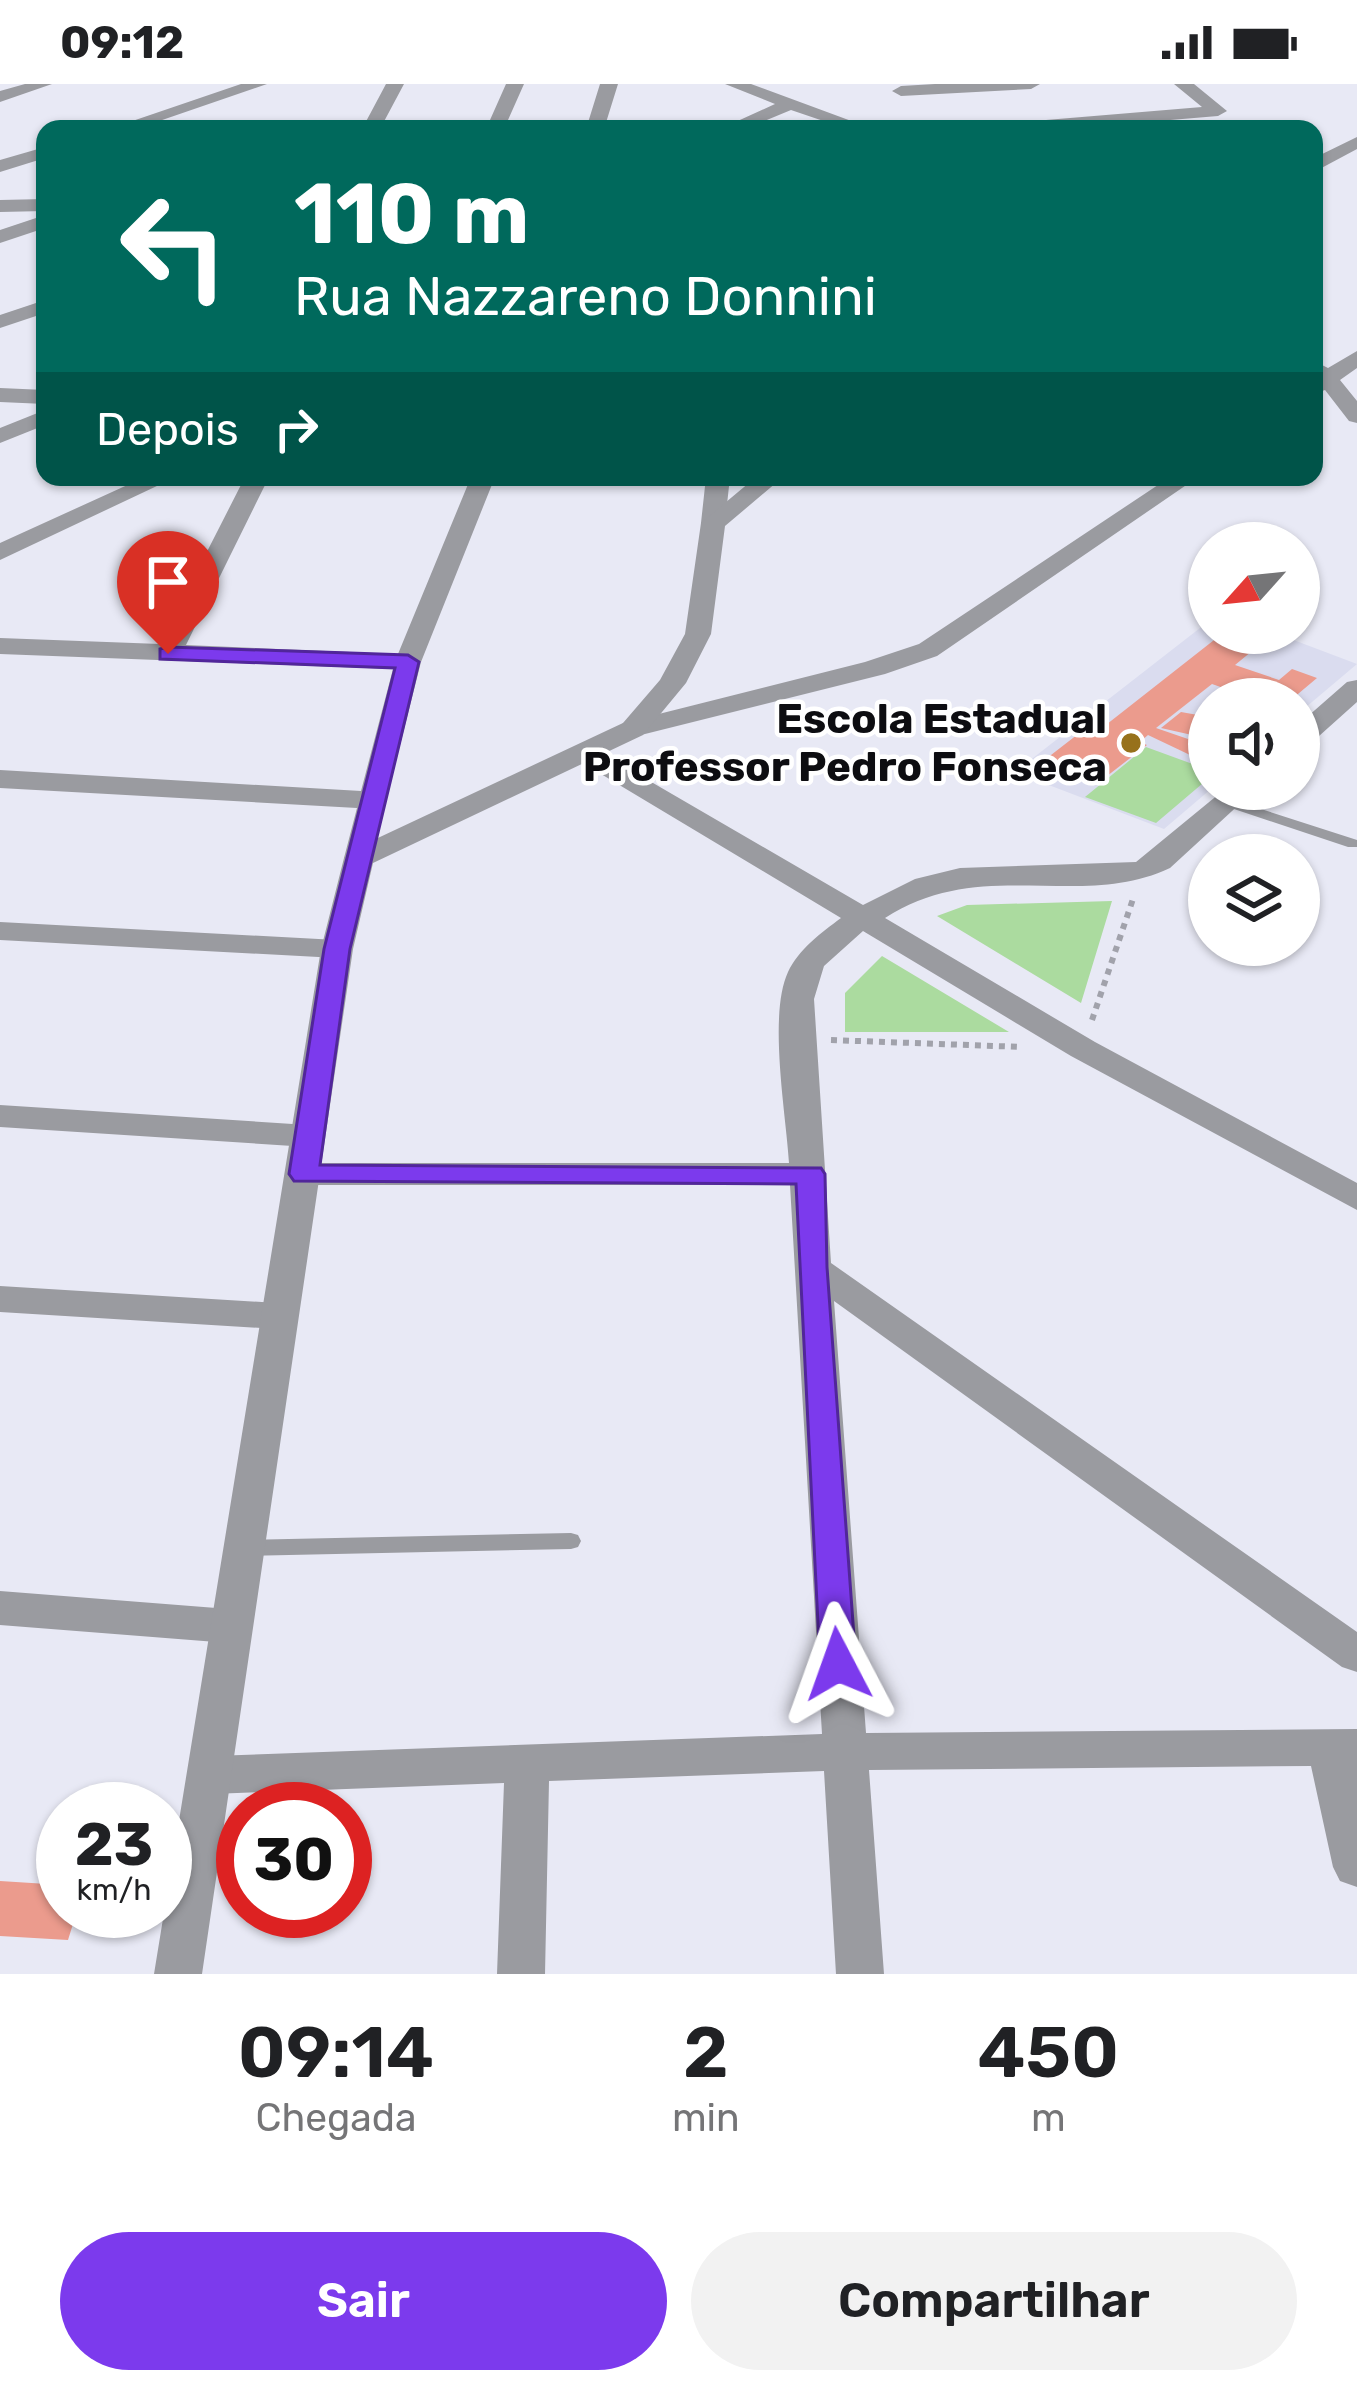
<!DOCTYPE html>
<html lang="pt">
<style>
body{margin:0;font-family:Rubik,sans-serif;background:#f2f2f2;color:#202124;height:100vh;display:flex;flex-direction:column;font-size:45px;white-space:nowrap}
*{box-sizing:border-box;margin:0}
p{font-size:39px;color:#757577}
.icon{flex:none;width:66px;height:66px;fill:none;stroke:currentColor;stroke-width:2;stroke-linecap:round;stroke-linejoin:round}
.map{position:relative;height:1890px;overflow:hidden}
.side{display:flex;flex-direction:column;background:#fff;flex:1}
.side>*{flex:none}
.guide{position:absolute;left:36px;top:36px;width:1287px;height:366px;border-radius:24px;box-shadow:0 3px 9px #0004;background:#00695c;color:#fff;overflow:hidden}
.needle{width:78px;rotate:243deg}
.tools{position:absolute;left:1188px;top:438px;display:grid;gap:24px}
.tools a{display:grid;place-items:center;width:132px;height:132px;border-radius:50%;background:#fff;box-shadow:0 3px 9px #0004;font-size:60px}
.speed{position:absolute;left:36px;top:1698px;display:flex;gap:24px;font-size:60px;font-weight:700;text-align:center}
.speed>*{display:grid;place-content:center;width:156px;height:156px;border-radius:50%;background:#fff;box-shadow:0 3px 9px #0004;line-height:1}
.speed small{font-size:30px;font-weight:400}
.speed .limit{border:18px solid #d22;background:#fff;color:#111}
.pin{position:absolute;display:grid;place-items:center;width:102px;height:102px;color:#fff;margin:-123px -51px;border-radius:50% 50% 50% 0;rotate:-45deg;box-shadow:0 0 12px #0007}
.pin .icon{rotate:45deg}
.me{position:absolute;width:132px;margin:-66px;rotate:356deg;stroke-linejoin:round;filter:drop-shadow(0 0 9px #0008)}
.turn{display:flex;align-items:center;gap:42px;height:252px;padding:0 60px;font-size:54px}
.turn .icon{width:156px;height:156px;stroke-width:2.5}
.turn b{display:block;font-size:84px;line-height:102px}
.then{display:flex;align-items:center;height:114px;padding:0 60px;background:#0003;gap:24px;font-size:45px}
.eta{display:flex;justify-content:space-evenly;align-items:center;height:204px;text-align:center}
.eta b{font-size:72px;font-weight:600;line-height:84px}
.action{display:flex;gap:24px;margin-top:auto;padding:24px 60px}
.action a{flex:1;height:138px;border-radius:72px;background:#7c3aed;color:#fff;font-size:48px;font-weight:600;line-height:138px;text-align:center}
.action a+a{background:#f2f2f2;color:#202124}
.status{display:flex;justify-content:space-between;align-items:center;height:84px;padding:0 60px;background:#fff;direction:ltr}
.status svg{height:33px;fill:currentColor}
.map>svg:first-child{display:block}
.built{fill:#dadcef}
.green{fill:#abdb9f}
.building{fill:#eb9b8d}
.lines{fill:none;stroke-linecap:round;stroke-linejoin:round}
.path{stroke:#a1a2ab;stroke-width:6;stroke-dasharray:6 6;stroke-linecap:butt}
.service{fill:#9a9ba0;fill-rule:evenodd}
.minor{fill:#9a9ba0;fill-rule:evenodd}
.tertiary{fill:#9a9ba0;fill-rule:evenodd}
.route{fill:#7c3aed;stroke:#51269a;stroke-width:3}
.poi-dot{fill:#97711b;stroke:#fff;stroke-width:4.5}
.labels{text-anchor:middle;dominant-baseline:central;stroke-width:9;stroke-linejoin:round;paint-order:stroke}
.poi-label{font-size:42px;font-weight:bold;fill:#0d0d11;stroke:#fff;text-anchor:end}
</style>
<div class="status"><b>09:12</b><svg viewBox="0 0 49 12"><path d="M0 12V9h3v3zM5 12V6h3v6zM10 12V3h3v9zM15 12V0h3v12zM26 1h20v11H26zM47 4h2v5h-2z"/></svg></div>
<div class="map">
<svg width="1357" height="1890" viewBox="0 0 1357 1890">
<rect width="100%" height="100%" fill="#e8e9f5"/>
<path class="built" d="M1209,537V549H1275L1357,580L1299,629V615H1209L1211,705L1164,745L1015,688Z"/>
<path class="green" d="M1146,663L1209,686V694L1156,739L1085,713Z
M1112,817L1081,919L937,832L967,821Z
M882,872L1009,948H845V909Z"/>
<path class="building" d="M1223,549L1268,554L1235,581L1279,596L1292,585L1317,594L1292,615H1235L1252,601L1243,598L1232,607L1212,600L1156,644L1188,655L1192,651L1161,644L1181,628L1209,633V680L1148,651L1140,658L1147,661L1098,699L1042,678L1091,640L1102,644Z
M0,1797L63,1801V1827H77L68,1856L0,1852Z"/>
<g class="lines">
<path class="path" d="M1092,936L1134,812
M831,956L1022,963"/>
<path class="service" d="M1227,714L1357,756V763H1348L1222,721L1220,718Z
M571,1449L578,1451L581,1457L578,1463L571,1465L242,1472L235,1470L232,1464L235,1458L242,1456Z"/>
<path class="minor" d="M25,0H52L0,18V7Z
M241,0H267L136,45H109Z
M386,0H404L380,45H362Z
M506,0H524L504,45H486Z
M600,0H618L604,45H586Z
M725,0H751L873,45H847L791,26L745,45H720L775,20Z
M935,0H1040L1031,5L901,12L892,7L901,2Z
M1174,0H1194L1227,27L1218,32L1063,45L1000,44L1009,39L1202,23Z
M45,63V74L0,88V76Z
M45,115V127L0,128V116Z
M45,131V144L0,159V146Z
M45,216V229L0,244V231Z
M1357,267V284L1340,296L1357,317V339L1349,337L1325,306L1314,310V277L1328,284Z
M0,304L45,306V320L0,318Z
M45,326V341L0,359V344Z
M145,393H176L0,476V459Z
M245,393H269L186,561L398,570L471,393H495L421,578L370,780H348L344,774L357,724L0,704V686L361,707L393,585L0,570V554L160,560Z
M706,393H730L725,439L713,446L701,439Z
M1170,393H1198L937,572L885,590L633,653L619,645L623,639L865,578L919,560Z
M1357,596V618L1309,661L1299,663V640L1347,598Z
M586,660L863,821L915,795L960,784L1136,778L1225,705H1256L1170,784C1079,827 982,771 885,834L1095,958L1357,1099V1126L1071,972L863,847L824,882L814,915L831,1179L1357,1548V1588L1342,1583L834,1217L866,1649L1357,1645V1803L1340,1797L1333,1783L1311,1682L869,1686L884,1890H836L824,1687L549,1697L545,1890H497L504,1699L212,1710L196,1704L189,1691L196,1678L212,1672L822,1650L790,1101H304L291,1098L286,1090L291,1082L304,1079H789C786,1030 768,931 788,888C799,865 821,849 841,834L576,675L572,669Z
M0,838L337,856L353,865L337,874L0,856Z
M0,1021L308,1041L320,1044L325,1052L320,1060L308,1063L0,1043Z
M0,1202L278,1219L291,1223L297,1232L291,1241L278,1245L0,1228Z
M0,1507L229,1525L244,1530L250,1542L244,1554L229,1559L0,1541Z"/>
<path class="tertiary" d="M1357,53V65L1314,88V74Z
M756,393H783L725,442L711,550L686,599L643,651L373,779L353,865L202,1890H154L321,865L344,774L348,768L623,639L660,596L685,550L701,439Z"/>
</g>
<path class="route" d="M168,563L408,571L419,578L350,865L320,1081L821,1084L825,1090L827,1183L856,1580L851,1590L838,1594L825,1590L820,1580L796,1100L294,1097L289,1090L324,865L395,584L160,575V565Z"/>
<circle class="poi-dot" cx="1131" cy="659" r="12"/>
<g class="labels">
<g class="poi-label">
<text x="1107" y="635">Escola Estadual<tspan x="1107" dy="48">Professor Pedro Fonseca</tspan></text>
</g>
</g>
</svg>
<div class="tools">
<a><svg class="needle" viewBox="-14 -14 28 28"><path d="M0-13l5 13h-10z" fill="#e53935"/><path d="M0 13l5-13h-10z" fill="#757577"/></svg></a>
<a><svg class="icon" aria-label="sound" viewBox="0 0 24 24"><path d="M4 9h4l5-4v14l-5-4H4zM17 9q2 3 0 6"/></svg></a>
<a><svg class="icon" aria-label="layers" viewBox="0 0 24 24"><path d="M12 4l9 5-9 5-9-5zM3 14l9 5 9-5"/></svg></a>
</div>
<div class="speed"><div>23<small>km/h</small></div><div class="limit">30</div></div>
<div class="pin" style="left:168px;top:570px;background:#d93025"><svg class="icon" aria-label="arrive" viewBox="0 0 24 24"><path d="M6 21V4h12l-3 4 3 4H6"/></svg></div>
<svg class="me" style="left:838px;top:1580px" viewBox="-20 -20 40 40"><path d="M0-17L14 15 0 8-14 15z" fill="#7c3aed" stroke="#fff" stroke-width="4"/></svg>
<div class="guide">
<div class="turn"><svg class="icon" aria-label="left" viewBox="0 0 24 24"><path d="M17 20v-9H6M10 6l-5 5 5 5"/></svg><div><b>110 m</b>Rua Nazzareno Donnini</div></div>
<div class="then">Depois<svg class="icon" aria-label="right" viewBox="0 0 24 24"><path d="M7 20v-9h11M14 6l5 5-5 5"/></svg></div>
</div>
</div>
<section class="side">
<div class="eta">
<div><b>09:14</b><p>Chegada</p></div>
<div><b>2</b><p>min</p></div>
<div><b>450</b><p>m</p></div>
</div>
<div class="action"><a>Sair</a><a>Compartilhar</a></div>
</section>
